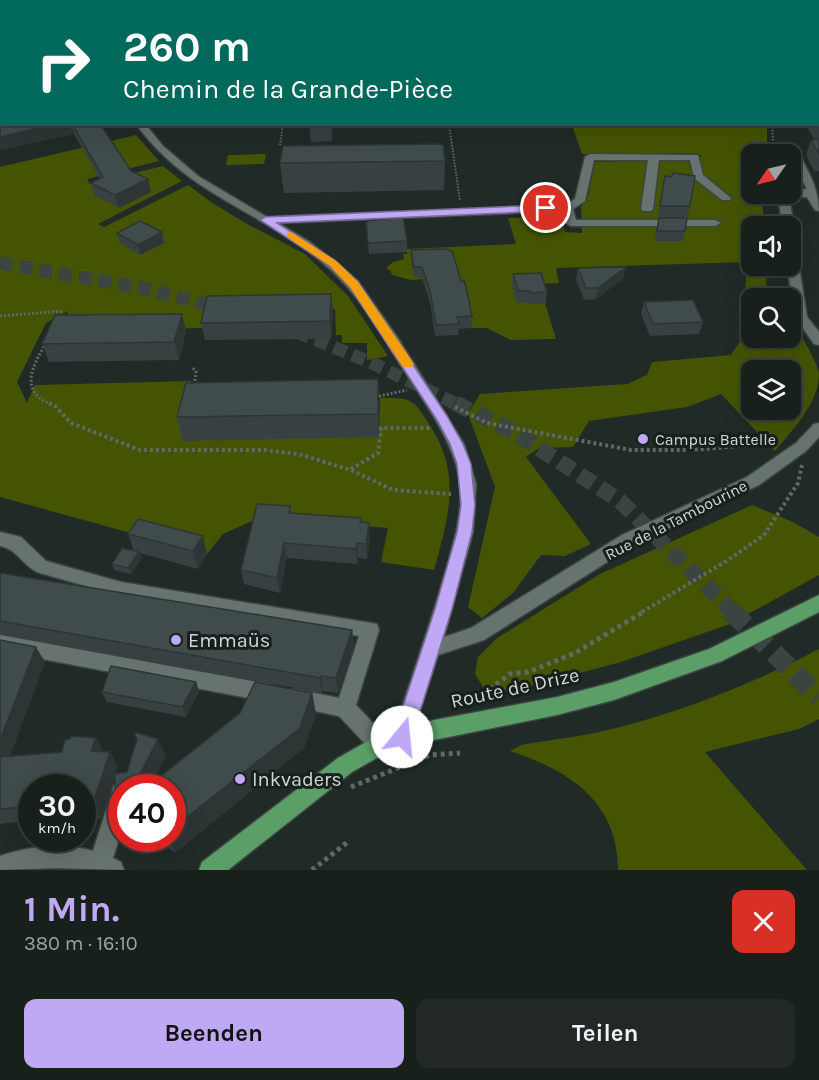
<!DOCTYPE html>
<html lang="de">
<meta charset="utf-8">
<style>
body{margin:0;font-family:Karla,sans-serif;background:#212825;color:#f1f3f6;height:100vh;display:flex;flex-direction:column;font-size:22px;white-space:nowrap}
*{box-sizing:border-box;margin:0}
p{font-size:20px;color:#9fa3a3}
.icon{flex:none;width:33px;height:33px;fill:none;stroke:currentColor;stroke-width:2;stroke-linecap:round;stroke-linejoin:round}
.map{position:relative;height:870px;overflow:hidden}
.drawer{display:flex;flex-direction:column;background:#18201c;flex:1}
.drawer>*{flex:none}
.top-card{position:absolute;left:0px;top:0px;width:819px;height:126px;box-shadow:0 6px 24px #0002,0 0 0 2px #363e3b;background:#00695c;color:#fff;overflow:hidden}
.needle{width:39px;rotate:236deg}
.buttons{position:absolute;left:741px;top:144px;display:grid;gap:12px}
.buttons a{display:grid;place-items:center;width:60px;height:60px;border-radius:12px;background:#18201c;box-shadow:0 6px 24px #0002,0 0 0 2px #363e3b;font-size:30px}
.speed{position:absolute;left:18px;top:774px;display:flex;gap:12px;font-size:30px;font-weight:700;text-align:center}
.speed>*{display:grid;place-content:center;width:78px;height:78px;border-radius:50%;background:#18201c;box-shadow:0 6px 24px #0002,0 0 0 2px #363e3b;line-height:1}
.speed small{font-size:15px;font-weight:400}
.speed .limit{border:9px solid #d22;background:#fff;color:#111}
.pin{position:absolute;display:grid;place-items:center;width:51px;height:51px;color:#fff;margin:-26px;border:3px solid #fff;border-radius:50%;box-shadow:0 2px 6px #0007}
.me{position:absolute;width:66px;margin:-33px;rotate:17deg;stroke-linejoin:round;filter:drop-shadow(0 0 4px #0008)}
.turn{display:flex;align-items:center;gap:21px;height:126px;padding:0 24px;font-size:27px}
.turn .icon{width:78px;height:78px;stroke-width:2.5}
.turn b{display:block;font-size:42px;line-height:51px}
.round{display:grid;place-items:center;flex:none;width:63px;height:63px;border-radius:12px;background:#212825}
.overview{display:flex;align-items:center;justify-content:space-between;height:102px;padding:0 24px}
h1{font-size:36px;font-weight:700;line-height:45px;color:#bfa8f4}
.button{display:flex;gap:12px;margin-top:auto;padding:12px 24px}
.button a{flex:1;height:69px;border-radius:12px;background:#bfa8f4;color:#111;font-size:24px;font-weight:700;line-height:69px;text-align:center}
.button a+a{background:#212825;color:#f1f3f6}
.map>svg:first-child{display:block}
.green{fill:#445402;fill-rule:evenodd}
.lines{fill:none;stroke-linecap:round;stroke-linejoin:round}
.major-tunnel-far2{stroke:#3a4440;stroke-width:13;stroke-dasharray:13 7;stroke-linecap:butt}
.major-tunnel-far1{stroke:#3a4440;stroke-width:16;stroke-dasharray:16 8;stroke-linecap:butt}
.major-tunnel{stroke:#3a4440;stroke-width:20;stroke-dasharray:20 10;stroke-linecap:butt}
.minor-casing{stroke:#3d4542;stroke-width:3}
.major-casing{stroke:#3d4542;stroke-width:3}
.path-far3{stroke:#606965;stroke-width:2;stroke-dasharray:1.5 1.5;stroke-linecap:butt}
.path-far2{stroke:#606965;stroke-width:3;stroke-dasharray:2 2;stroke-linecap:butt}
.path-far1{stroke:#606965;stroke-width:4;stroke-dasharray:3 3;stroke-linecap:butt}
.path{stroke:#606965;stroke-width:5;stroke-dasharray:4 4;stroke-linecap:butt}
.minor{fill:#67736e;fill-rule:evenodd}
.major{fill:#5b9e68;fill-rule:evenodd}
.wall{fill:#374141}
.shaded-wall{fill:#2d3535}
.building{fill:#404c4c;stroke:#2d3535;stroke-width:1.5}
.route{fill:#bfa8f4;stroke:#7c6d9f;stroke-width:1.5}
.slow{fill:#f59e0b}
.poi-dot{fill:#bfa8f4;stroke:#17201d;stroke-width:2}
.labels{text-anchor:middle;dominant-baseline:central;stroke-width:6;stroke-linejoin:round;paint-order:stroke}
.poi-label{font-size:16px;fill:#d0d7d4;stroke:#17201d;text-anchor:start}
.street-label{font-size:16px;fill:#d0d7d4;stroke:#17201d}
.near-poi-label{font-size:20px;fill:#d0d7d4;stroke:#17201d;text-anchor:start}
.near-street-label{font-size:20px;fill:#d0d7d4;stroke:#17201d}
</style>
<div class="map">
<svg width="819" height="870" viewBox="0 0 819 870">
<rect width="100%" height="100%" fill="#202a26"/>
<path class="green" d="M572,125H767V154H752V194H762L764,226H752V266H766L767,298H752V338H790L791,334L801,335C807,347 816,360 819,373C819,404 792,430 775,451L721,394L687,407L589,421L573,447L539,448L526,457L591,544L565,556L541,555L513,593L482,618L468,607L495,487L468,414L480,394L627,384L647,375L652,362L731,355L742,338L747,262L556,268L559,283L539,284L556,339L511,340L487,328H472L469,313L426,279L411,280L392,275L390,270L386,268L393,262L404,259L403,254H407V249L516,244L508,218L561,217L565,232L582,233L581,207L588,196L595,162L686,160L690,162L702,156L696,153L582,154ZM752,370H790V410H752Z
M136,135L159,161L87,179L90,184L163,166L182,181L98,224L104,227L188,185L211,202L247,224L305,254L348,296L388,356L367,360V343H342V335H336L335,309L210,310L202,328L61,331L68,311L46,323L17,382L27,403L35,385L191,381L187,402L379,437L380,398C414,398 413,399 431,427C462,476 448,519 434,570L381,562L388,528L259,518L223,534L207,554L0,497V167Z
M266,154L264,164L226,165L228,155Z
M752,505L793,522L819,537V575L730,624L621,662L527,687L495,692L483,687L475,674L478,657L497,638L600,574Z
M819,649V719L799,729L705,752L807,870H618C618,802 569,770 510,751L521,745C554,739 588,736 620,727C689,709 756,682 819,649Z"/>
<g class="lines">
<path class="major-tunnel-far2" d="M0,263L142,288L225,309
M297,332L370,362L458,405"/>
<path class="major-tunnel-far1" d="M455,403L514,432L620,501L733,612"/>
<path class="major-tunnel" d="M731,611L819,697"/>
<g class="minor-casing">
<path id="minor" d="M182,0H190L181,2Z
M658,0L670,2H659Z
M737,0H745V2H738Z
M814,0H819V2H815Z
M136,124H145L163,146L198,176L267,217L565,205L575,199L585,157L590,154L698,155L703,175L731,198L730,200H722L694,178L690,160H659L653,209L651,211H643L641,209L648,160H594L585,201L573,209L576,220H715L721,223L715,226H571L565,223L562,211L278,223L310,242L358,281L398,338L464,444L476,484L473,532L444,637L471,628L622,535L747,477L796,443L814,424L819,423V437L806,451L759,485L634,545L484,640L438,655L409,744L402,747L395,744L392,737C410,682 429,629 445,573C453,545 463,514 460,484C456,443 421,398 400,364C371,316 349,279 302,247C241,204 183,188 136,124Z
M790,143L795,146C806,168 819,187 819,211L815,210L807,197H789L794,226L790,229V226H782L778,194L807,189L785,146Z
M790,244L796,247L807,317L819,332V345L814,344L795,317L787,266H790Z
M0,532L21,537L46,561L121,582L377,624L379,630L356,705L387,738L390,745L387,752L380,755L373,752L339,716L295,707L288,704L285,698L288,692L295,689L339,698L359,636L121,596L40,573C24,568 18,549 0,546Z
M0,635L269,684L276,687L279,693L276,699L269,702L0,651Z
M122,782L130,788H122V829L113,858L121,862L124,870L57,868L0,870V856C30,846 62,842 93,851L114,785Z"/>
</g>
<g class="major-casing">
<path id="major" d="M819,595V612L722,661L614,700L557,715L434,740L384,754L352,772L228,870H199L202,862L338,758L373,738L434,720L557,697L614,682L709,649Z"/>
</g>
<path class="path-far3" d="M449,124L460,201
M772,124L774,154
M280,145L283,124"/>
<path class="path-far2" d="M0,316L64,311
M46,343C32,367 18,392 53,405
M193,368L196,372L194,387
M375,397L407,390"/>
<path class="path-far1" d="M49,403L55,406L71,423L140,450H264L298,454L351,470L393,490L451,494
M455,407L487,423L631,450H690L777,443
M351,469L378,453L381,428H430
M642,612L728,560L764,535L798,483L802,465"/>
<path class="path" d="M468,699L485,693L510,674L528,672L575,653L645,611
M351,787L430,755L460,753
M312,870L349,841"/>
<use href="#minor" class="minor"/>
<use href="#major" class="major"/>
</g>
<path class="wall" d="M0,0H73L72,1L2,2V7L0,6Z
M757,0H806L807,2H758Z
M818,15L819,17V60L818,58Z
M818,83H819V171H814L806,155L811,140H815L805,124H818Z
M0,110L2,124H110V126L102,127L131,171L151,192L119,208L95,196L91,183L100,179L74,134L0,150Z
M309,124H333L332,141L311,142Z
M445,161L444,190L284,193L280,163Z
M665,176L690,206L687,218H658Z
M659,218L685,231L683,241H654Z
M366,221L407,241V252L369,254Z
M162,232L164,243L140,255L120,243L117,233Z
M411,250L461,281L472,316V328L459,329L458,335L435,336L430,302L422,278H414L411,261Z
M626,267L623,279L596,299L584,300L576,280L578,268Z
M513,274L547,292L546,304H529L528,302L517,303L512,286Z
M644,302L703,322L699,334L650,336L641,314Z
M333,312L331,339L205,340L201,323Z
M182,314L186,331L179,360L49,362L42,344Z
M378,379L379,437L183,441L177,417Z
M290,506L291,513L361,522L370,538L367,559L358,558L357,564L287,558L280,593L244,584L241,570Z
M128,534L207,554L198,569L140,553L142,558L131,574L114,570L112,564L134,551Z
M0,573L352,630L354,646L338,693L323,691L322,693L0,634Z
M0,640L45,662L9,756L110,752L117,766L115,773L127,772L166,756L153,782L312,693L316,714L304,748L175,853L156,838H172L122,788V821L115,809V775L101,819L82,817V788H32V820L0,824Z
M196,682L199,691L186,717L107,702L102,692Z"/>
<path class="shaded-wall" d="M193,0H208L206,2H193Z
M56,124H71L74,134L0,150V137Z
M97,124H110V126L98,128Z
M330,124H333L332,141Z
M148,179L151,192L119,208L115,195Z
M162,232L164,243L140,255L138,245Z
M626,267L623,279L596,299L598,288Z
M331,294L333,312L331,339L330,321Z
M182,314L186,331L179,360L174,342Z
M378,379L379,403V437L378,414Z
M369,523L370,538L367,559L366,544Z
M203,536L207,554L198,569L193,551Z
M284,543L287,558L280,593L277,578Z
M357,543L358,558L357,564L356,549Z
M139,552L142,558L131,574L128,568Z
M352,630L354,646L338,693L336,678Z
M36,647L45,662L0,784V740Z
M321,676L323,691L322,693L320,678Z
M196,682L199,691L186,717L182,707Z
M312,693L316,714L304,748L175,853L168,838H172V829Z
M96,738L104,752L91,751Z
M158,739L166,756L150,788H133Z
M110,752L117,766L101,819L92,806Z"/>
<path class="building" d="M0,0H65L63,2H11L12,1Z
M111,0H137L136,2H110Z
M514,0H524V2H515Z
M766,0H806L807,2H767Z
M818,15L819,17V43L818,41Z
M818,83H819V124L818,122Z
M0,110L2,111V124H56L0,137Z
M72,124H100L131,171L148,179L115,195L91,183L103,177Z
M819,139V154L811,140Z
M443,144L445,161L280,163L283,146Z
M673,173L695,176L690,206H660L665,176L672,177Z
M403,217L407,241L368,243L366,221Z
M659,218H687L685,231H657Z
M140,221L162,232L138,245L117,233Z
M445,249L452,251L461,281H464L466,287L472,316L457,317L459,324L436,325L430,291L422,267H414L411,250Z
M626,267L598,288H586L578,268Z
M541,273L547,292L530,293V291H518L513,274Z
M331,294L330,321L201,323L207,296Z
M693,300L703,322L653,324L644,302Z
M182,314L174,342L42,344L55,315Z
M378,379V414L177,417L186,383Z
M257,504L290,506L289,513L361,518L360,522L369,523L366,544L357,543L356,549L284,543L277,578L241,570Z
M138,519L203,536L193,551L128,534Z
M122,548L139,552L128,568L112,564Z
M0,573L352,630L336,678L321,676L320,678L0,621Z
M0,640L36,647L0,740Z
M111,666L196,682L182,707L102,692Z
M255,682L312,693L300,728L172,829V788H146L240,713Z
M134,732L158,739L133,788H122L121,812L115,809V774L127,772L137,739Z
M71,736L96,738L91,751L110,752L92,806L82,805V788H32V806L0,809V757L62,752L65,740L70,739Z"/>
<path class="route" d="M546,205L550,206V211L277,223L336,261L358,282L447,416L463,444L471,464L475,505L472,532L452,609L412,737L409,743L402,746L396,743L393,737L435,609L457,532L461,505L457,464L450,444L437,420L350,287L329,265L260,220L265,217Z"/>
<path class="slow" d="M291,232L336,261L358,282L414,364L412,367H403L350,287L329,265L287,237V233Z"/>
<g class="poi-dot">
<circle cx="643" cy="439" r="6"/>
<circle cx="176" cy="640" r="6"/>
<circle cx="240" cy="779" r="6"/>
</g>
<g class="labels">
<g class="poi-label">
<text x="655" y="439">Campus Battelle</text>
</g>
<g class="street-label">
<text transform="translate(676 520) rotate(-27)">Rue de la Tambourine</text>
</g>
<g class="near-poi-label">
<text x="188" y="640">Emmaüs</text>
<text x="252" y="779">Inkvaders</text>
</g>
<g class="near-street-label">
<text transform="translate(515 688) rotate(-12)">Route de Drize</text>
</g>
</g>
</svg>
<div class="buttons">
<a><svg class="needle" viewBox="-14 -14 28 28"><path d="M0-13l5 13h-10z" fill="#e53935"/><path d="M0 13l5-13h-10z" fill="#9fa3a3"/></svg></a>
<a><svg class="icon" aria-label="sound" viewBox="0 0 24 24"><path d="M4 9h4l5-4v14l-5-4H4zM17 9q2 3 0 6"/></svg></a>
<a><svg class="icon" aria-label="search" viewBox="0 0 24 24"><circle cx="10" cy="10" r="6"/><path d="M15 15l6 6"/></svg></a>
<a><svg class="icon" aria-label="layers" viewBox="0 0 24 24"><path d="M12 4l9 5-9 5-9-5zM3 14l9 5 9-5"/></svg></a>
</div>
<div class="speed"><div>30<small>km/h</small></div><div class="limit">40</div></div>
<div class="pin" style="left:546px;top:208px;background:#d93025"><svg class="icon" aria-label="arrive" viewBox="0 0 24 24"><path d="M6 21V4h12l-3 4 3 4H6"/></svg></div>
<svg class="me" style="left:402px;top:737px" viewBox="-20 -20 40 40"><circle r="19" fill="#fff"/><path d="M0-13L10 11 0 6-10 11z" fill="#bfa8f4"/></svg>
<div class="top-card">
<div class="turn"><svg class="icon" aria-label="right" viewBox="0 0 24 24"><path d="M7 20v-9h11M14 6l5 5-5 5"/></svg><div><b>260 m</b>Chemin de la Grande-Pièce</div></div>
</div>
</div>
<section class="drawer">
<div class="overview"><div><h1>1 Min.</h1><p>380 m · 16:10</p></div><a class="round" style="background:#d93025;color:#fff"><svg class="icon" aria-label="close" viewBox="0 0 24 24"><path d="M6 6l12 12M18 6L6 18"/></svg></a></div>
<div class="button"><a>Beenden</a><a>Teilen</a></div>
</section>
